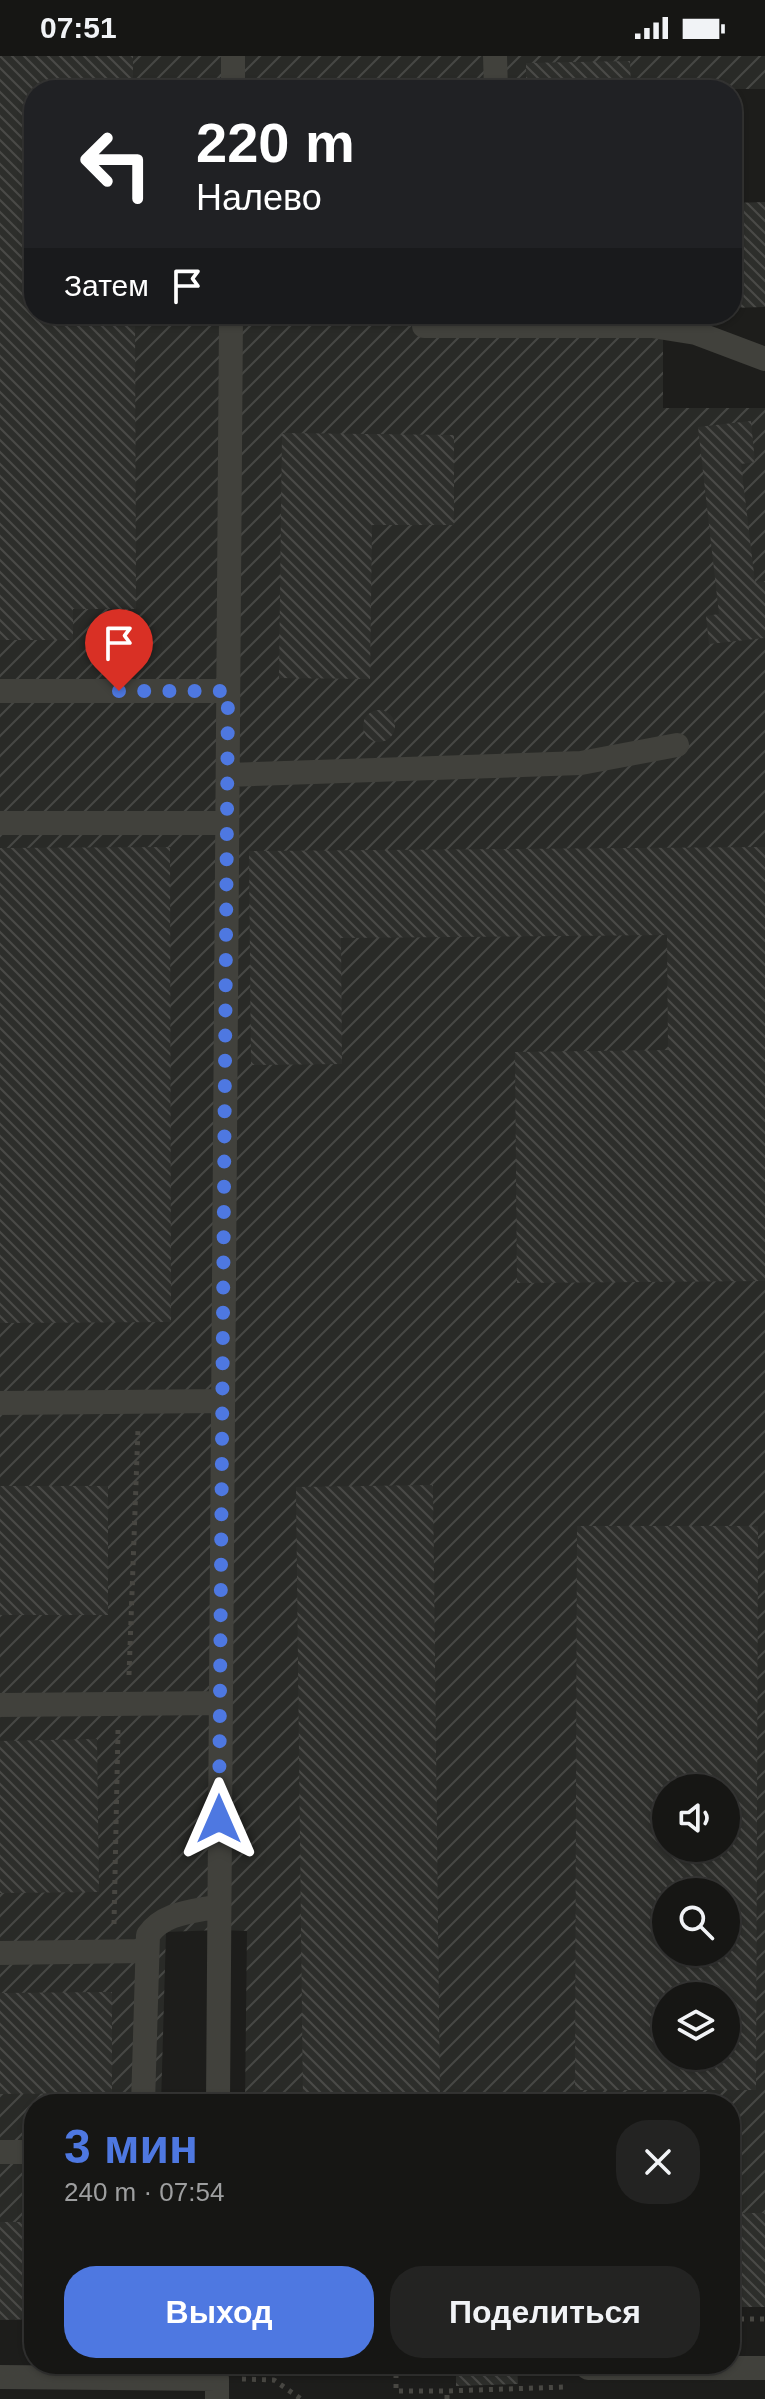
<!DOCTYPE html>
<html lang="ru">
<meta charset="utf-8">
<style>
body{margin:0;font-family:Arial,sans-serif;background:#232322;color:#f1f3f6;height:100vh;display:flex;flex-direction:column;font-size:30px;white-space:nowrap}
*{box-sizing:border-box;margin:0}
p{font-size:26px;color:#9e9fa0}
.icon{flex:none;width:44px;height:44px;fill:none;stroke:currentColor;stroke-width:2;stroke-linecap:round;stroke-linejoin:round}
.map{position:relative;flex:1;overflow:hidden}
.side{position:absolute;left:24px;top:2038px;width:716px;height:280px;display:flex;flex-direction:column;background:#161614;border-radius:32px;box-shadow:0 2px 6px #0004,0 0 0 2px #353534}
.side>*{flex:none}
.top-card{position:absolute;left:24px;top:24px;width:718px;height:244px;border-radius:32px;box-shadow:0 2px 6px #0004,0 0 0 2px #353534;background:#202124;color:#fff;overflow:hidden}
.controls{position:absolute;left:652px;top:1718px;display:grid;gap:16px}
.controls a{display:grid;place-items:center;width:88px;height:88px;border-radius:50%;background:#161614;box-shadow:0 2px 6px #0004,0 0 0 2px #353534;font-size:40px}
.pin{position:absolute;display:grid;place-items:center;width:68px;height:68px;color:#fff;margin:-82px -34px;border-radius:50% 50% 50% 0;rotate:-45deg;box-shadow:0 0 8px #0007}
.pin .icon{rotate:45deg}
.me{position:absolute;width:88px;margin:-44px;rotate:0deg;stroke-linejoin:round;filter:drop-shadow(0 0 6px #0008)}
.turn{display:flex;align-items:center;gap:28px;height:168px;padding:0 40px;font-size:36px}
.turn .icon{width:104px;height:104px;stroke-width:2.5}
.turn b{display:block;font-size:56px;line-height:68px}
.then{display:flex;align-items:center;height:76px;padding:0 40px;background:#0003;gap:16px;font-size:30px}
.round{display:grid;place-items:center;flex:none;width:84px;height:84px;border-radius:32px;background:#232322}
.head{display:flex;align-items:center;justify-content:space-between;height:136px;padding:0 40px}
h1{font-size:48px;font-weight:600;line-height:60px;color:#4e78e1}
.button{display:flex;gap:16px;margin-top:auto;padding:16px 40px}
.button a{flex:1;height:92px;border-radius:32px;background:#4e78e1;color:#fff;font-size:32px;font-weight:600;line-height:92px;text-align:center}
.button a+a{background:#232322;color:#f1f3f6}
.status{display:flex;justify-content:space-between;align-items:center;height:56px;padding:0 40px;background:#161614;direction:ltr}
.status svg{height:22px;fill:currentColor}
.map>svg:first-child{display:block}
.industrial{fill:url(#industrial-furrows);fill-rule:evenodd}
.building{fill:url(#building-back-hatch);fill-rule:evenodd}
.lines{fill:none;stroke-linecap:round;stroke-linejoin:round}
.path{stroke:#484742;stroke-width:5;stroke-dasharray:4 6;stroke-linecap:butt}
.minor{stroke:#41413c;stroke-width:24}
.route{stroke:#4e78e1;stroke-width:14;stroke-dasharray:0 25.2}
</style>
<div class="status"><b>07:51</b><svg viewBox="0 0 49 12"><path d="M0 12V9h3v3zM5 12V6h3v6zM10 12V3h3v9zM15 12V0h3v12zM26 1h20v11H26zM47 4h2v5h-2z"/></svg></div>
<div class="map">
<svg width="765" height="2343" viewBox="0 0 765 2343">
<defs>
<pattern id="industrial-furrows" width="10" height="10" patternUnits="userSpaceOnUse" patternTransform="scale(2)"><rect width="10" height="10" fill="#292a27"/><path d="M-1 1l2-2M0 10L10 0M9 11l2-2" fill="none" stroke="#464744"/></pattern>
<pattern id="building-back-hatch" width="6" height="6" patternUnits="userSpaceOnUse" patternTransform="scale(2)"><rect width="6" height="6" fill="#2d2e2b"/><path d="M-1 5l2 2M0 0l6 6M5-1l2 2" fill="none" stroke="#4a4a47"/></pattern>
</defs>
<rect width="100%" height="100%" fill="#1d1d1b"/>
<path class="industrial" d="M0,0H765V33L34,34V258H663V352H765V2251H730V2048H245L247,1875L218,1874L166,1876L161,2048H34V2263L0,2264ZM666,1732H726V1792H666ZM666,1836H726V1896H666ZM666,1940H726V2000H666Z"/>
<path class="building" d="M0,0H133V34H34V258H135L136,553H73V584H0Z
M630,5L631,34H526V7Z
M765,146V251L732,252V147Z
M751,365L755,406L741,408L755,526L765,525V582L709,588L706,560L719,558L698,371Z
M282,377L454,379V469H372L370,623L279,622Z
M363 670a16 16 0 1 1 32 0a16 16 0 1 1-32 0Z
M170,791L171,1266L0,1267V792Z
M765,791V1225L517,1227L515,996L668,994L667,879L341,882L342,1008L251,1009L249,795Z
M433,1429L440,2044L372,2045V2048L303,2046L296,1431Z
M0,1430H108V1559H0Z
M577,1470H758L756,2034H575ZM666,1732H726V1792H666ZM666,1836H726V1896H666ZM666,1940H726V2000H666Z
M97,1683L99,1836L0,1837V1685Z
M112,1936V2037L0,2038V1937Z
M730,2157H765V2251H730Z
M0,2166H34V2263L0,2264Z
M456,2308H517L518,2328L456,2330Z"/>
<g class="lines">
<path class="path" d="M129,1619L138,1373
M114,1868L118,1674
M730,2263H765
M396,2308V2335H447
M242,2323L274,2324L301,2343
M447,2343V2335L565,2331"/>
<path class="minor" d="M495,0L496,34
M233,34V0
M424,270H652L696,277L765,303
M0,635H228
M228,719L581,707L677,689
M0,767H227
M0,1347L222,1345
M0,1649L220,1647
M0,1897L146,1895
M143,2048L148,1879C164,1856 193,1856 219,1850
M218,2048L231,258
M0,2096H34
M583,2308L588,2312H765
M0,2321L217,2323V2343"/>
</g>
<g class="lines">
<path class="route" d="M119,635H228L219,1763"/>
</g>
</svg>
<div class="controls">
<a><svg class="icon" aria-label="sound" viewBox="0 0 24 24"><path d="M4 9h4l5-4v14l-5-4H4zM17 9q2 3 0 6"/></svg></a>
<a><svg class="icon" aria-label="search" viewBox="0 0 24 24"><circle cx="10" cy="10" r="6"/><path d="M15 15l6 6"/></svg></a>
<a><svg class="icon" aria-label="layers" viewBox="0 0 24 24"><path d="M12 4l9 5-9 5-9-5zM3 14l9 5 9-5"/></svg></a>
</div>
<div class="pin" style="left:119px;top:635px;background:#d93025"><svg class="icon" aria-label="arrive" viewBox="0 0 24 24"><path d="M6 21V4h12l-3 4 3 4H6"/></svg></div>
<svg class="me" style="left:219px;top:1763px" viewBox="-20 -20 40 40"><path d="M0-17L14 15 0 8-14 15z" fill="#4e78e1" stroke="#fff" stroke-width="4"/></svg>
<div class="top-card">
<div class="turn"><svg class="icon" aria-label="left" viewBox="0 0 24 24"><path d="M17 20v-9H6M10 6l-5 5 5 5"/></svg><div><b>220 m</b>Налево</div></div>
<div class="then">Затем<svg class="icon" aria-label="arrive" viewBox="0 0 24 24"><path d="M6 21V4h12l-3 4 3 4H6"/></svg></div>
</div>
<section class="side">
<div class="head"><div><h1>3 мин</h1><p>240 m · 07:54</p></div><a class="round"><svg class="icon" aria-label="close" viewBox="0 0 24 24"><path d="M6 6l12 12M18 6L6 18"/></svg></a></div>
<div class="button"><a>Выход</a><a>Поделиться</a></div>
</section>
</div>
